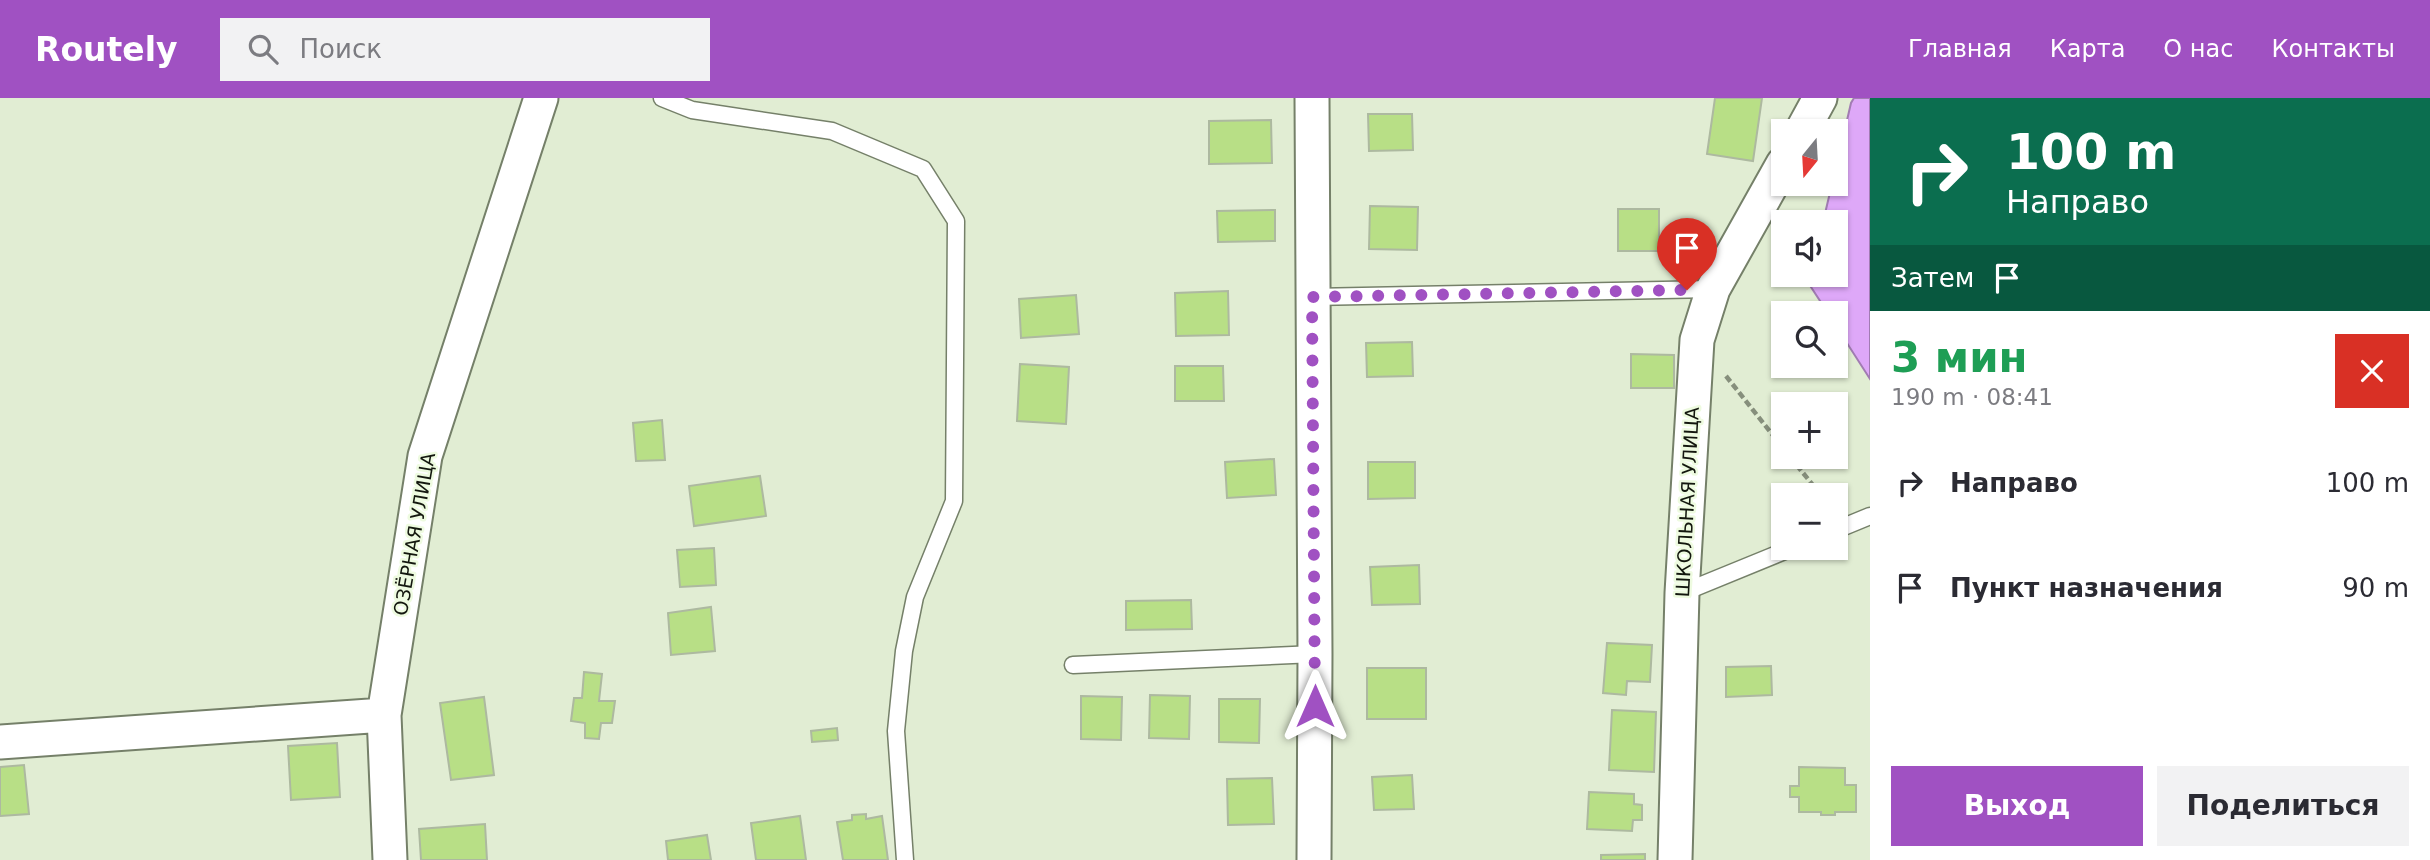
<!DOCTYPE html>
<html lang="ru">
<meta charset="utf-8">
<style>
body{margin:0;font-family:"DejaVu Sans",sans-serif;background:#f2f2f3;color:#2b2b33;height:100vh;display:flex;flex-direction:column;font-size:26px;white-space:nowrap}
*{box-sizing:border-box;margin:0}
p{font-size:23px;color:#7c7c81}
.icon{flex:none;width:38px;height:38px;fill:none;stroke:currentColor;stroke-width:2;stroke-linecap:round;stroke-linejoin:round}
.map{position:relative;flex:1;overflow:hidden}
.drawer{display:flex;flex-direction:column;background:#fff;width:560px}
.drawer>*{flex:none}
.top-card{background:#0b6e4f;color:#fff;overflow:hidden}
.needle{width:46px;rotate:198deg}
.buttons{position:absolute;left:1771px;top:21px;display:grid;gap:14px}
.buttons a{display:grid;place-items:center;width:77px;height:77px;border-radius:0px;background:#fff;box-shadow:0 2px 5px #0004;font-size:35px}
.pin{position:absolute;display:grid;place-items:center;width:60px;height:60px;color:#fff;margin:-72px -30px;border-radius:50% 50% 50% 0;rotate:-45deg;box-shadow:0 0 7px #0007}
.pin .icon{rotate:45deg}
.me{position:absolute;width:77px;margin:-38px;rotate:0deg;stroke-linejoin:round;filter:drop-shadow(0 0 5px #0008)}
.turn{display:flex;align-items:center;gap:24px;height:147px;padding:0 21px;font-size:32px}
.turn .icon{width:91px;height:91px;stroke-width:2.5}
.turn b{display:block;font-size:49px;line-height:60px}
.then{display:flex;align-items:center;height:66px;padding:0 21px;background:#0003;gap:14px;font-size:26px}
.round{display:grid;place-items:center;flex:none;width:74px;height:74px;border-radius:0px;background:#f2f2f3}
.summary{display:flex;align-items:center;justify-content:space-between;height:119px;padding:0 21px}
h1{font-size:42px;font-weight:800;line-height:52px;color:#1e9e55}
.primary-button{display:flex;gap:14px;margin-top:auto;padding:14px 21px}
.primary-button a{flex:1;height:80px;border-radius:0px;background:#a051c2;color:#fff;font-size:28px;font-weight:800;line-height:80px;text-align:center}
.primary-button a+a{background:#f2f2f3;color:#2b2b33}
ul{padding:0;list-style:none}
li{display:flex;align-items:center;gap:21px;height:105px;padding:0 21px}
li div{flex:1}
li b{display:block;font-size:26px}
li em{font-style:normal}
header{display:flex;align-items:center;gap:42px;box-sizing:border-box;height:98px;padding:0 35px;background:#a051c2;color:#fff}
header strong{font-size:33px}
nav{display:flex;gap:38px;margin-inline-start:auto;font-size:24px}
.search{width:490px;height:63px;background:#f2f2f3;display:flex;align-items:center;gap:18px;box-sizing:border-box;padding:0 24px;border-radius:0px;color:#7c7c81;font-size:26px}
main{display:flex;flex:1;min-height:0}
.map>svg:first-child{display:block}
.water{fill:#dea8f8;stroke:#a17cb2;stroke-width:2}
.building{fill:#b8df86;stroke:#adb9a0;stroke-width:2}
.lines{fill:none;stroke-linecap:round;stroke-linejoin:round}
.service-casing{stroke:#758069;stroke-width:19}
.minor-casing{stroke:#758069;stroke-width:37}
.path{stroke:#868f7c;stroke-width:4.5;stroke-dasharray:7 3.5;stroke-linecap:butt}
.service{stroke:#fff;stroke-width:16}
.minor{stroke:#fff;stroke-width:33}
.route{stroke:#a051c2;stroke-width:12;stroke-dasharray:0 21.6}
.labels{text-anchor:middle;dominant-baseline:central;stroke-width:5;stroke-linejoin:round;paint-order:stroke}
.street-label{font-size:19px;fill:#13170e;stroke:#eefbe0}
</style>
<header>
<strong>Routely</strong>
<div class="search"><svg class="icon" aria-label="search" viewBox="0 0 24 24"><circle cx="10" cy="10" r="6"/><path d="M15 15l6 6"/></svg>Поиск</div>
<nav><a>Главная</a><a>Карта</a><a>О нас</a><a>Контакты</a></nav>
</header>
<main>
<div class="map">
<svg width="1870" height="762" viewBox="0 0 1870 762">
<rect width="100%" height="100%" fill="#e1edd3"/>
<path class="water" d="M1854,0H1870V281L1836,228V215H1828L1809,186L1811,177H1836V124H1823L1832,86H1836V70L1851,5Z"/>
<path class="building" d="M1715,0H1762L1753,63L1707,56Z
M1368,16H1412L1413,52L1369,53Z
M1271,22L1272,65L1209,66V23Z
M1370,108L1418,109L1417,152L1369,151Z
M1618,111H1659V153H1618Z
M1275,112V143L1218,144L1217,113Z
M1228,193L1229,237L1176,238L1175,195Z
M1076,197L1079,236L1021,240L1019,201Z
M1412,244L1413,278L1367,279L1366,245Z
M1631,256L1674,257V290H1631Z
M1020,266L1069,269L1066,326L1017,323Z
M1175,268H1223L1224,303H1175Z
M662,322L665,362L636,363L633,325Z
M1274,361L1276,397L1227,400L1225,364Z
M1368,364H1415V400L1368,401Z
M760,378L766,418L694,428L689,388Z
M714,450L716,487L680,489L677,452Z
M1419,467L1420,506L1372,507L1370,469Z
M1191,502L1192,531L1126,532V503Z
M711,509L715,553L671,557L668,515Z
M1607,545L1652,547L1650,584L1627,583L1626,597L1603,595Z
M1771,568L1772,597L1726,599V569Z
M1367,570H1426V621H1367Z
M584,574L602,576L599,603H615L612,625H601L599,641L585,640V625L571,623L574,600H582Z
M1150,597L1190,598L1189,641L1149,640Z
M1081,598L1122,599L1121,642L1081,641Z
M484,599L494,677L451,682L440,605Z
M1219,601H1260L1259,645L1219,644Z
M1612,612L1656,614L1654,674L1609,672Z
M837,630L838,642L812,644L811,633Z
M337,645L340,699L291,702L288,648Z
M24,667L29,716L0,718V669Z
M1799,669L1845,670V687H1856V714H1835V717H1821V714H1799V699H1790V688H1799Z
M1412,677L1414,711L1374,712L1372,679Z
M1272,680L1274,726L1228,727L1227,681Z
M1589,694L1634,696V706L1642,707V722H1633L1632,733L1587,731Z
M866,716V721L882,718L888,762H843L837,724L852,722V717Z
M800,718L806,762H756L751,725Z
M485,726L487,762H421L419,731Z
M707,737L711,762H668L666,743Z
M1645,756V762H1601V757Z"/>
<g class="lines">
<g class="service-casing">
<path id="service" d="M662,0L692,12L832,33L923,71L956,123L954,403L915,499L904,553L896,633L905,762
M1312,199L1713,191
M1836,432L1870,418
M1682,495L1792,450
M1073,567L1315,556"/>
</g>
<g class="minor-casing">
<path id="minor" d="M1312,0L1315,556L1314,762
M1802,33L1820,0
M0,644L384,617
M390,762L384,617L425,358L541,0
M1675,762L1682,495L1697,242L1713,191L1783,66"/>
</g>
<path class="path" d="M1726,278L1783,350
M1790,359L1821,397"/>
<use href="#service" class="service"/>
<use href="#minor" class="minor"/>
</g>
<g class="lines">
<path class="route" d="M1315,608L1312,199L1687,192"/>
</g>
<g class="labels">
<g class="street-label">
<text transform="translate(1687 404) rotate(-87)">ШКОЛЬНАЯ УЛИЦА</text>
<text transform="translate(414 436) rotate(-80)">ОЗЁРНАЯ УЛИЦА</text>
</g>
</g>
</svg>
<div class="buttons">
<a><svg class="needle" viewBox="-14 -14 28 28"><path d="M0-13l5 13h-10z" fill="#e53935"/><path d="M0 13l5-13h-10z" fill="#7c7c81"/></svg></a>
<a><svg class="icon" aria-label="sound" viewBox="0 0 24 24"><path d="M4 9h4l5-4v14l-5-4H4zM17 9q2 3 0 6"/></svg></a>
<a><svg class="icon" aria-label="search" viewBox="0 0 24 24"><circle cx="10" cy="10" r="6"/><path d="M15 15l6 6"/></svg></a>
<a>+</a>
<a>−</a>
</div>
<div class="pin" style="left:1687px;top:192px;background:#d93025"><svg class="icon" aria-label="arrive" viewBox="0 0 24 24"><path d="M6 21V4h12l-3 4 3 4H6"/></svg></div>
<svg class="me" style="left:1315px;top:608px" viewBox="-20 -20 40 40"><path d="M0-17L14 15 0 8-14 15z" fill="#a051c2" stroke="#fff" stroke-width="4"/></svg>
</div>
<section class="drawer">
<div class="top-card">
<div class="turn"><svg class="icon" aria-label="right" viewBox="0 0 24 24"><path d="M7 20v-9h11M14 6l5 5-5 5"/></svg><div><b>100 m</b>Направо</div></div>
<div class="then">Затем<svg class="icon" aria-label="arrive" viewBox="0 0 24 24"><path d="M6 21V4h12l-3 4 3 4H6"/></svg></div>
</div>
<div class="summary"><div><h1>3 мин</h1><p>190 m · 08:41</p></div><a class="round" style="background:#d93025;color:#fff"><svg class="icon" aria-label="close" viewBox="0 0 24 24"><path d="M6 6l12 12M18 6L6 18"/></svg></a></div>
<ul>
<li><svg class="icon" aria-label="right" viewBox="0 0 24 24"><path d="M7 20v-9h11M14 6l5 5-5 5"/></svg><div><b>Направо</b></div><em>100 m</em></li>
<li><svg class="icon" aria-label="arrive" viewBox="0 0 24 24"><path d="M6 21V4h12l-3 4 3 4H6"/></svg><div><b>Пункт назначения</b></div><em>90 m</em></li>
</ul>
<div class="primary-button"><a>Выход</a><a>Поделиться</a></div>
</section>
</main>
